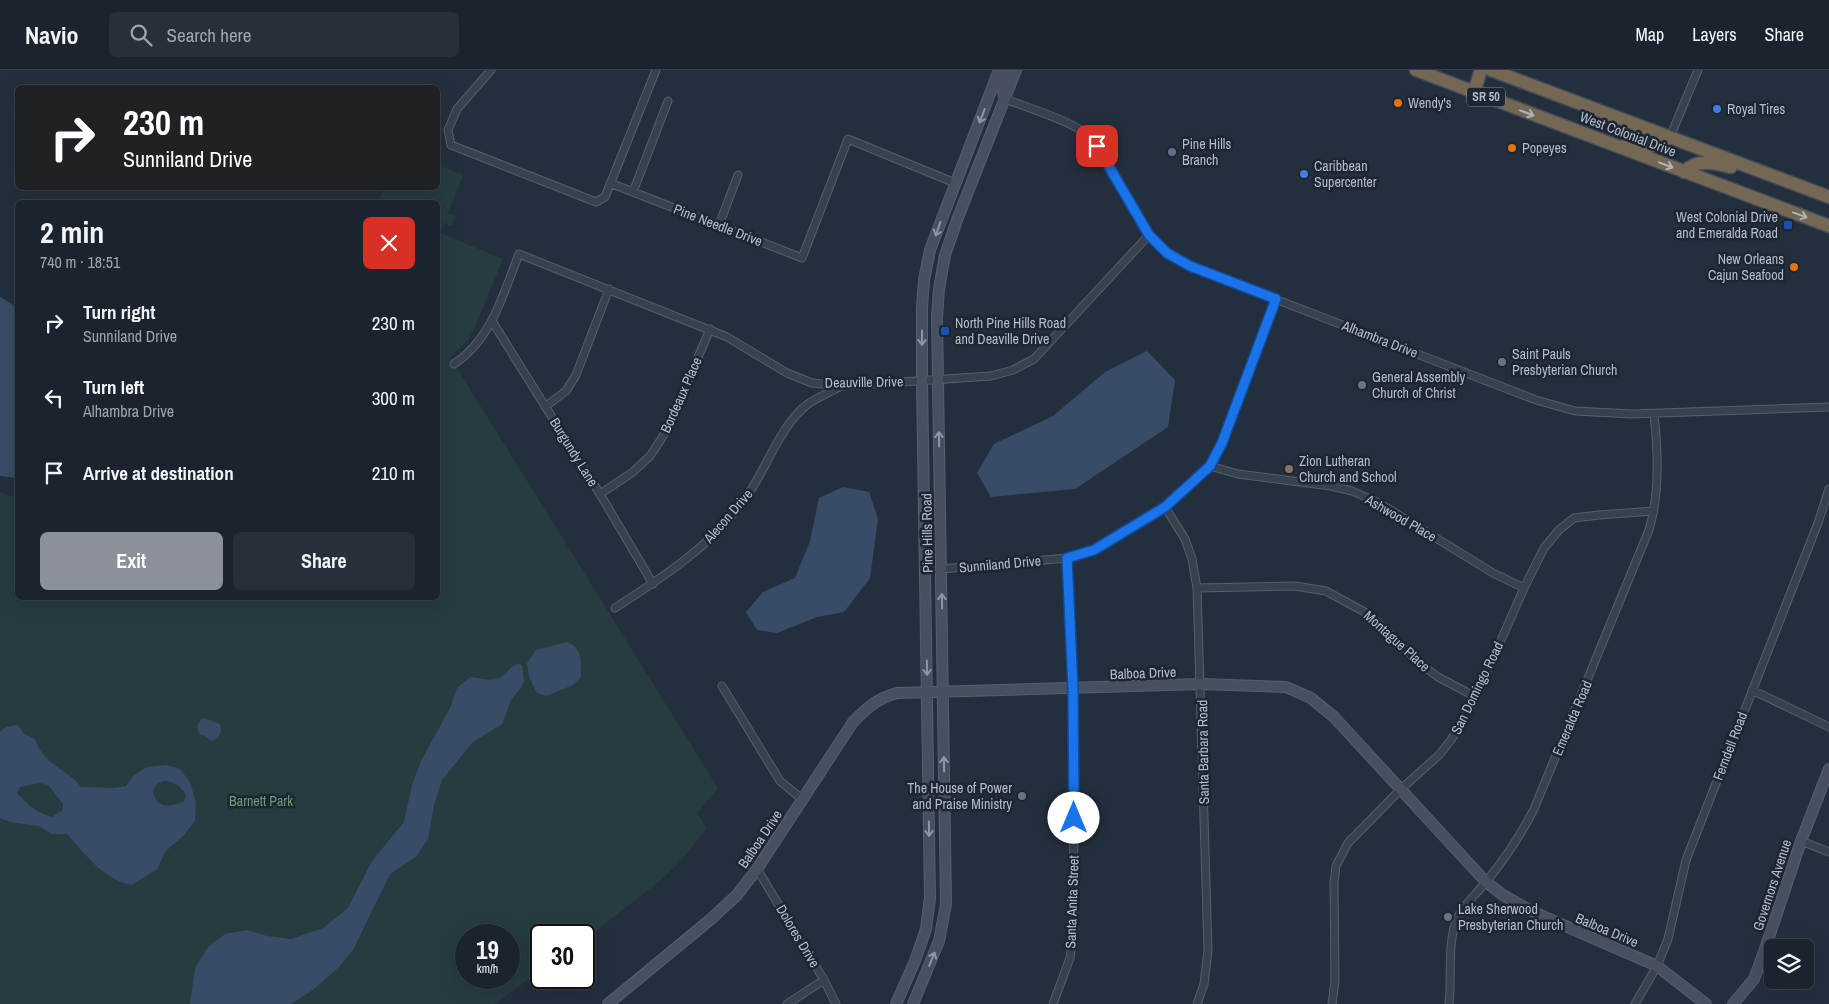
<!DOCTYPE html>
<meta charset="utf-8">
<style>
body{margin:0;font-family:"Archivo Narrow",sans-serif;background:#282f3a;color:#f1f3f6;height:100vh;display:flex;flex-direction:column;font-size:19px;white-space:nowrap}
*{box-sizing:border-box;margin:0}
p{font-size:16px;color:#a0a4aa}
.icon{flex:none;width:28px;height:28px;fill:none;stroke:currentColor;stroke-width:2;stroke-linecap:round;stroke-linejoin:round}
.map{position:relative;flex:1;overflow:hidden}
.panel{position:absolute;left:15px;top:130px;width:425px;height:400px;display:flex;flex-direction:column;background:#1b232e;border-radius:8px;box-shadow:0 5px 20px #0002,0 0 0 1px #39404a}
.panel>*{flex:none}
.banner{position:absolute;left:15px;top:15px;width:425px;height:105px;border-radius:8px;box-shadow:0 5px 20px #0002,0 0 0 1px #39404a;background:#202124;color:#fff;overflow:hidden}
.fabs{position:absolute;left:1764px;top:869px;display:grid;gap:10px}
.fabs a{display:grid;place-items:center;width:50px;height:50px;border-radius:8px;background:#1b232e;box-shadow:0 5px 20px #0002,0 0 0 1px #39404a;font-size:25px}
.speed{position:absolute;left:455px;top:854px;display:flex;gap:10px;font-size:25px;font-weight:700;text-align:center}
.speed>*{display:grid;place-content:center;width:65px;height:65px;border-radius:50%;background:#1b232e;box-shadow:0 5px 20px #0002,0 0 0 1px #39404a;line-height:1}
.speed small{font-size:12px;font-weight:400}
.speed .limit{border:2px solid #111;border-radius:8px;background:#fff;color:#111}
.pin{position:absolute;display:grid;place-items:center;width:42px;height:42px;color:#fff;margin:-21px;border-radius:10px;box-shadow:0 2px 8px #0006}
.me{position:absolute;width:55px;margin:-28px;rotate:0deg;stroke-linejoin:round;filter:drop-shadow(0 0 4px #0008)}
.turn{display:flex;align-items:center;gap:18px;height:105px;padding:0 25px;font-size:22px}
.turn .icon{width:65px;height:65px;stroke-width:2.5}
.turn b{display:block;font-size:35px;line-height:42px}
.round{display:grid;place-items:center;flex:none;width:52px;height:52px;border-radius:8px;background:#282f3a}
.head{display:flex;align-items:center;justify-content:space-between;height:85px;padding:0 25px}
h1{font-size:30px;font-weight:700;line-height:38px}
.primary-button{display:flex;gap:10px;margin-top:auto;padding:10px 25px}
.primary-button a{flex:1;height:58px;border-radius:8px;background:#8c9099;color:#fff;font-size:20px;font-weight:700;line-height:58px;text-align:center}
.primary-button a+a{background:#282f3a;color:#f1f3f6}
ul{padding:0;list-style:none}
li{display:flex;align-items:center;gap:15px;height:75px;padding:0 25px}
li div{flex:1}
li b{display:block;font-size:19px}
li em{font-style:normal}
header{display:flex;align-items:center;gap:30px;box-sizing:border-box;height:70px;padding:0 25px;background:#1b232e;border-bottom:1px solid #39404a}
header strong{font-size:24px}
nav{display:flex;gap:28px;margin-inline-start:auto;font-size:18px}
.search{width:350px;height:45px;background:#282f3a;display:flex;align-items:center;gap:12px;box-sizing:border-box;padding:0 18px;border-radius:8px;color:#a0a4aa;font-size:19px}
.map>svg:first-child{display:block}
.green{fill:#263c3f;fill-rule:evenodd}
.water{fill:#394c67;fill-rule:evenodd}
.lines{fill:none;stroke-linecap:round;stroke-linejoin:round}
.street-casing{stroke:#565f6c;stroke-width:9}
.secondary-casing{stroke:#565f6c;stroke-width:12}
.highway-casing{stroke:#434c59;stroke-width:15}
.street{stroke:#38414e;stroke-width:7}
.secondary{stroke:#465061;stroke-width:10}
.highway{stroke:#746855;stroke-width:12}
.oneway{stroke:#aeb4bd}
.oneway2{stroke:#8e96a5}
.route-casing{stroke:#114b97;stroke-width:12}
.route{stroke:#1a73e8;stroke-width:9}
.food-dot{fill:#e8710a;stroke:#1d2633;stroke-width:2}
.shop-dot{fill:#3f7fe0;stroke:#1d2633;stroke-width:2}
.service-dot{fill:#5c6f8a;stroke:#1d2633;stroke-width:2}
.transit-dot{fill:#1a4fb4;stroke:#1d2633;stroke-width:2}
.worship-dot{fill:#6b7280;stroke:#1d2633;stroke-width:2}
.education-dot{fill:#8d6e63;stroke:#1d2633;stroke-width:2}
.labels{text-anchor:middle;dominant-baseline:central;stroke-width:5;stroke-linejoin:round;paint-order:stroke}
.shield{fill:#1d2633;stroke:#878f9c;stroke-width:1}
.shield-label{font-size:12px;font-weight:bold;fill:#b4bcc9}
.poi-label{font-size:14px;fill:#b4bcc9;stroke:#1d2633;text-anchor:start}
.street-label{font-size:14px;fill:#b4bcc9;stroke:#1d2633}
.park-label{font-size:14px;fill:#6b9a76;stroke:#1d2633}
</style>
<header>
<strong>Navio</strong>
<div class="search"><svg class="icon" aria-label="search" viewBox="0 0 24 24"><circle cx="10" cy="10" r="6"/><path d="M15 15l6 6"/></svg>Search here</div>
<nav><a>Map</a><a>Layers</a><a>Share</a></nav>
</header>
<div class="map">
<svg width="1829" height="934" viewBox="0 0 1829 934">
<rect width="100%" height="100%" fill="#242f3e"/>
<path class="green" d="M438,95L463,105L448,143L455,146L452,156L444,153L440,163L503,189L473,262L466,272L450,287L718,718L697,743L707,758L679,793L661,810L584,870V865H541V900L495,934H0V422L17,428L18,528H438V132H378L384,118H438ZM466,865H509V908H466Z"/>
<path class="water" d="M0,227L17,237V408L0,406Z
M1147,281L1175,310L1168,357L1075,419L991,427L977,403L994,374L1053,346L1105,302Z
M843,417L869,422L878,449L870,508L844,542L817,547L777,563L757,560L746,542L763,522L795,508L810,471L819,428Z
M567,572C583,578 581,593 581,607L573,615L546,626L537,623L529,607L527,593L536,580Z
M518,594L522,595L524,611L521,618L511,630L502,654L473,672L442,710L434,735L428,769L416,787L390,804L353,880L340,896L313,920L291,934H190L195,898L208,877L225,864L247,860L267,866L291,869L323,858L348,838L372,791L404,752L412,715L421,691L450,638L457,618L470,607C481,608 493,613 503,606C510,601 507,598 518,594Z
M202,648C209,649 213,652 220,654C223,662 219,669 211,671L205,666L200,665L197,656Z
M18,655L24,664L35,669C46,698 64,696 81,717L114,718L126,716L133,706L147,697L167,695L180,699L190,712L196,733L195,751L184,765L165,782L157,799L132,815C104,810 85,784 67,764H52L39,756L10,752L0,748V662L6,657ZM164,711C175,712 181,716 186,725L184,731C170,738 155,739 153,720L157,714ZM40,713L48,715L63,734V740L52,747C36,743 27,734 17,723L20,717Z"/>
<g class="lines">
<g class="street-casing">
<path id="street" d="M491,0L457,39L448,60L451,75L596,132L605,127L656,0
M1005,29C1026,37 1062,48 1079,59C1107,79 1128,135 1148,164C1158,178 1175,187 1190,196L1536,330L1575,341L1632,344L1829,337
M1670,67L1698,0
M610,113L802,188L848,69L955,113
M633,122L668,31
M719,155L738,105
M492,251L600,424L653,514
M454,294C492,269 503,224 519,184L727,267L787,303L812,313L842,316L991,306L1013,300L1034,289L1149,165
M546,336L566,321L576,305L609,219
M1210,396L1238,404L1331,416L1352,421L1379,433L1493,503L1524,518
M600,424L633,402L650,386L660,371L669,356L710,259
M1165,437L1185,469L1192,489L1197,518L1208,880L1204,914L1197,934
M941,499L1067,488L1094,480L1165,437L1210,396L1222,373L1276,229
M1197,518L1295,516L1326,521L1370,545L1419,593L1438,607L1476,627
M615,538C660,509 708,478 741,435C764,406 779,355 808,334C818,327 831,322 841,316
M722,616L780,711L803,730
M1752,620L1829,657
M1801,771L1829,782
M757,799L824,910L836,934
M787,934L824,910
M1053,934L1070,888L1074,859L1073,619L1067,488
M1332,934L1335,911L1334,813L1336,796L1348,773L1401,719L1439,685L1451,670L1476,627L1524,518L1544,478L1559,460L1574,448L1599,445L1654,441
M1449,934C1452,910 1447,871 1457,849C1463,835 1476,825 1485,813C1504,790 1521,765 1534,739L1649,460C1660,422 1658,382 1654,344
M1635,934L1657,896L1668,869L1686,790L1818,453L1829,419"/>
</g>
<g class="secondary-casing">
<path id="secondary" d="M1005,29L1002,17L1007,0
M608,934L711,849L737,825L757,799L853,652C868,637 876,629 897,623L1201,614L1286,617L1311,628L1334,647L1486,812L1503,825L1531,841L1657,896L1706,934
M896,934L915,891L926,859L930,828L922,311V238L924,210L930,180L999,0
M913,934L939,871L946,834L937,247L939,219L945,185L957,150L1016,0
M1733,934L1754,909L1765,879L1801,771L1829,699"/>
</g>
<g class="highway-casing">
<path id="highway" d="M1416,0L1829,156
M1491,0L1829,127
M1474,22L1481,0
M1627,73C1643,77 1657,80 1670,67
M1684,102C1697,88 1714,93 1731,97"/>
</g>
<use href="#street" class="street"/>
<use href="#secondary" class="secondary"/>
<use href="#highway" class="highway"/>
</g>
<defs><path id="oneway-shaft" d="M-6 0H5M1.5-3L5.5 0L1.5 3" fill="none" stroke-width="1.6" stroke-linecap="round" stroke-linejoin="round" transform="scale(1.25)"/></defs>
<g class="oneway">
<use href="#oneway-shaft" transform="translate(1527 43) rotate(21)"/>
<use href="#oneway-shaft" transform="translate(1666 95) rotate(21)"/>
<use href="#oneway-shaft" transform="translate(1800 145) rotate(20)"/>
</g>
<g class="oneway2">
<use href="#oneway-shaft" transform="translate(982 46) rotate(111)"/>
<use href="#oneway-shaft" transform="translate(938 159) rotate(109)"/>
<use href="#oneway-shaft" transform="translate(922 268) rotate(90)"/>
<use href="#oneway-shaft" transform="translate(939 369) rotate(-91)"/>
<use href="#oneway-shaft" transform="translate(942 531) rotate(-91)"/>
<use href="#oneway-shaft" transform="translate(927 598) rotate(89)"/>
<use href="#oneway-shaft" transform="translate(944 694) rotate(-91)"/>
<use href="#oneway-shaft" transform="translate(929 759) rotate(89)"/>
<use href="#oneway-shaft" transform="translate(932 889) rotate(-68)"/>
</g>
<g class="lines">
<g class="route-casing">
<path id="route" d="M1074,748L1073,619L1067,488L1094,480L1165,437L1210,396L1222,373L1276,229L1190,196L1167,183L1149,165L1097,76"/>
</g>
<use href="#route" class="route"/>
</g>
<g class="food-dot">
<circle cx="1398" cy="33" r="5"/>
<circle cx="1512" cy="78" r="5"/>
<circle cx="1794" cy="197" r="5"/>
</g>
<g class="shop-dot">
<circle cx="1717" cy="39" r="5"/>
<circle cx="1304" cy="104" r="5"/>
</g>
<circle class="service-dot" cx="1172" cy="82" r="5"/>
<g class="transit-dot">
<rect x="1783" y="150" width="10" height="10" rx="2.5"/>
<rect x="940" y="256" width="10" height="10" rx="2.5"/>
</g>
<g class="worship-dot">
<circle cx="1502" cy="292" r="5"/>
<circle cx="1362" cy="315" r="5"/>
<circle cx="1022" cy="726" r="5"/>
<circle cx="1448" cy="847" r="5"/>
</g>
<circle class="education-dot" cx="1289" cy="399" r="5"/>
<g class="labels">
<rect class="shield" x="1467" y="17.5" width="38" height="19" rx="4"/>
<g class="shield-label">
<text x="1486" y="27">SR 50</text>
</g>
<g class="poi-label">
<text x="1408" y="33">Wendy's</text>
<text x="1727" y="39">Royal Tires</text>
<text x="1182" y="74">Pine Hills<tspan x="1182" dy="16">Branch</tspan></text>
<text x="1522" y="78">Popeyes</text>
<text x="1314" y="96">Caribbean<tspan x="1314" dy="16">Supercenter</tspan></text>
<text x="1778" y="147" text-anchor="end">West Colonial Drive<tspan x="1778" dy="16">and Emeralda Road</tspan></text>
<text x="1784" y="189" text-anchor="end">New Orleans<tspan x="1784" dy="16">Cajun Seafood</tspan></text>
<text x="955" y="253">North Pine Hills Road<tspan x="955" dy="16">and Deaville Drive</tspan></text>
<text x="1512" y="284">Saint Pauls<tspan x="1512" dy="16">Presbyterian Church</tspan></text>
<text x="1372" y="307">General Assembly<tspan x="1372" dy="16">Church of Christ</tspan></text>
<text x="1299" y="391">Zion Lutheran<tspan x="1299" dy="16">Church and School</tspan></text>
<text x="1012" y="718" text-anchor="end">The House of Power<tspan x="1012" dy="16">and Praise Ministry</tspan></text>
<text x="1458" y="839">Lake Sherwood<tspan x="1458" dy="16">Presbyterian Church</tspan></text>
</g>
<g class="street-label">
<text transform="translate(1628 64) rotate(21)">West Colonial Drive</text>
<text transform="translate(718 155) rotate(21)">Pine Needle Drive</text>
<text transform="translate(1380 269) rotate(21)">Alhambra Drive</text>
<text transform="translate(864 312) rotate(-1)">Deauville Drive</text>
<text transform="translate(681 325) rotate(-66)">Bordeaux Place</text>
<text transform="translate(574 382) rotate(58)">Burgundy Lane</text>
<text transform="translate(728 446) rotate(-49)">Alecon Drive</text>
<text transform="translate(1401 448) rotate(30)">Ashwood Place</text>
<text transform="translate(927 463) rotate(-91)">Pine Hills Road</text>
<text transform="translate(1000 494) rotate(-5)">Sunniland Drive</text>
<text transform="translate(1397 571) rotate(42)">Montague Place</text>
<text transform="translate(1143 603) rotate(-2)">Balboa Drive</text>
<text transform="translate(1477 618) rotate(-64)">San Domingo Road</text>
<text transform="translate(1572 648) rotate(-67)">Emeralda Road</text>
<text transform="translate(1730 676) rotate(-69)">Ferndell Road</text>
<text transform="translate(1203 682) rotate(-91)">Santa Barbara Road</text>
<text transform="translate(760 769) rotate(-56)">Balboa Drive</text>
<text transform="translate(1772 815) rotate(-72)">Governors Avenue</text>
<text transform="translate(1072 832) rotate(-88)">Santa Anita Street</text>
<text transform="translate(1607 860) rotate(23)">Balboa Drive</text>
<text transform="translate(798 866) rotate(59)">Dolores Drive</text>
</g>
<g class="park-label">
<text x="261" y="731">Barnett Park</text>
</g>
</g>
</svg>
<div class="fabs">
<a><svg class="icon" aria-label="layers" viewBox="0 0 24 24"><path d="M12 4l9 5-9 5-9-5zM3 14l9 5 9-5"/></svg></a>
</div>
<div class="speed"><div>19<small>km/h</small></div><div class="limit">30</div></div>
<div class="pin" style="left:1097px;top:76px;background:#d93025"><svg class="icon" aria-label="arrive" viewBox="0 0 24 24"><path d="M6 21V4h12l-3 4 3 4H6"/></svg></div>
<svg class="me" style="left:1074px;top:748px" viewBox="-20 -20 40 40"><circle r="19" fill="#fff"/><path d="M0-13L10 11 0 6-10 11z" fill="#1a73e8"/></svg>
<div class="banner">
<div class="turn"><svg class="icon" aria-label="right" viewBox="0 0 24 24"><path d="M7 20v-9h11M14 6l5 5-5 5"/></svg><div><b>230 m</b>Sunniland Drive</div></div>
</div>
<section class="panel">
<div class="head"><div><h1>2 min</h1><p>740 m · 18:51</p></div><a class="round" style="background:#d93025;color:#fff"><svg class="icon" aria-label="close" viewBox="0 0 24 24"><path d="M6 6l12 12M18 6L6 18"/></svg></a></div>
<ul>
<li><svg class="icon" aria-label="right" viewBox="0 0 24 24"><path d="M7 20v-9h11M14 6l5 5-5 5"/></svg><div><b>Turn right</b><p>Sunniland Drive</p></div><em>230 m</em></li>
<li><svg class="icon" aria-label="left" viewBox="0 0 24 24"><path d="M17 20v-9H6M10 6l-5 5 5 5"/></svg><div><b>Turn left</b><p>Alhambra Drive</p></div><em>300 m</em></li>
<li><svg class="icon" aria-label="arrive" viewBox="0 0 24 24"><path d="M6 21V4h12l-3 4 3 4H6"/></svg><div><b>Arrive at destination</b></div><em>210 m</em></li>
</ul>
<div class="primary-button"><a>Exit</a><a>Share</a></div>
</section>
</div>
